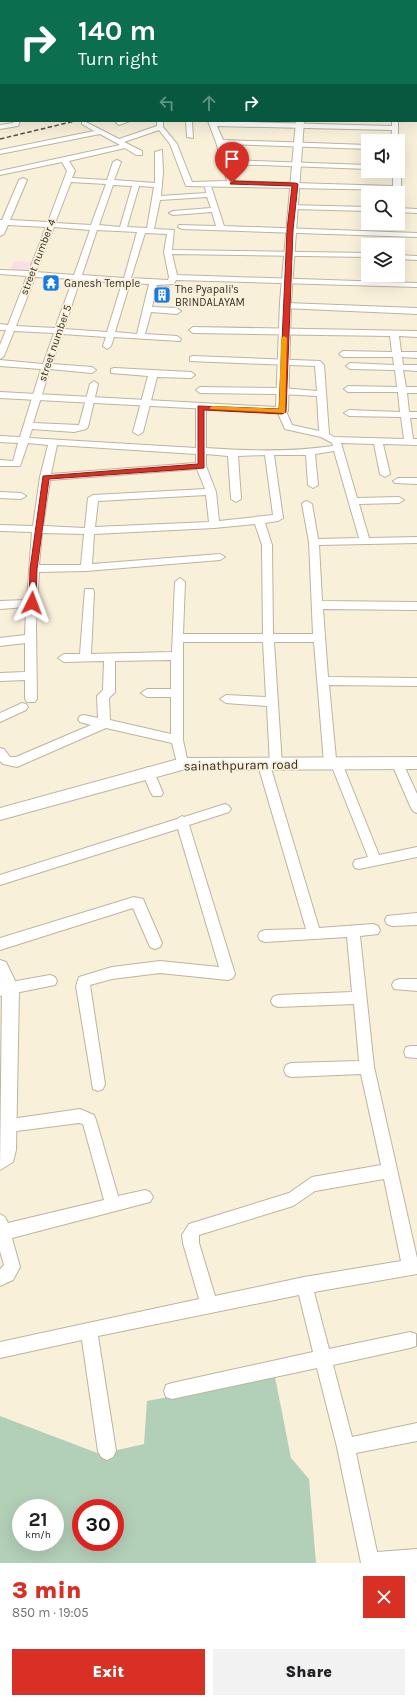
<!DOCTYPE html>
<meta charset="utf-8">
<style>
body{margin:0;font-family:Karla,sans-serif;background:#f2f2f2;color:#202124;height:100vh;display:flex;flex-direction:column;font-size:15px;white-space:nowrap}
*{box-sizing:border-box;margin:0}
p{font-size:13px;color:#757577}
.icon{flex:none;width:22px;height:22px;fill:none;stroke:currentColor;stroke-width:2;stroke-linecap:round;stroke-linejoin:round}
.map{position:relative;height:1563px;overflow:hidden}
.details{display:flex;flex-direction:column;background:#fff;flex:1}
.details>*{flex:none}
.guide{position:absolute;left:0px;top:0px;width:417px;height:122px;box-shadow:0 4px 16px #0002;background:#0b6e4f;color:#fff;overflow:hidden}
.controls{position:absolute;left:361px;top:134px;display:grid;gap:8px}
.controls a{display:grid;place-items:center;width:44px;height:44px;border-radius:0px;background:#fff;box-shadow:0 4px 16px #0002;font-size:20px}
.speed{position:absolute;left:12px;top:1499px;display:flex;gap:8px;font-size:20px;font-weight:700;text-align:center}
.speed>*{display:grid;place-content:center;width:52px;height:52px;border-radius:50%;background:#fff;box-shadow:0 4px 16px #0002;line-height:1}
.speed small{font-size:10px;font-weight:400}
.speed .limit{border:6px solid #d22;background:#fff;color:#111}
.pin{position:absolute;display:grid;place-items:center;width:34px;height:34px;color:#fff;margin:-41px -17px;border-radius:50% 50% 50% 0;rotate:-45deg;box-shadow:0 0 4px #0007}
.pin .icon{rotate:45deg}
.me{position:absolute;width:44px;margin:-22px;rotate:3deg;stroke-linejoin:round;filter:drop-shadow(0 0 3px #0008)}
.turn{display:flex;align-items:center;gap:14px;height:84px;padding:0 12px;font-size:18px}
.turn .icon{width:52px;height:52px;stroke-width:2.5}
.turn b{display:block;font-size:28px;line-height:34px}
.lanes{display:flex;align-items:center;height:38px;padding:0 12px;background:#0003;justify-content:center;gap:20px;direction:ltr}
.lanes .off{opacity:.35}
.round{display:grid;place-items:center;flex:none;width:42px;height:42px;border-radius:0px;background:#f2f2f2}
.overview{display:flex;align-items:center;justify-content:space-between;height:68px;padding:0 12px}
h1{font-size:24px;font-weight:800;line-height:30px;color:#d93025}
.cta{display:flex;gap:8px;margin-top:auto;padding:8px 12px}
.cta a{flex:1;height:46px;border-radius:0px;background:#d93025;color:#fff;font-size:16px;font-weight:800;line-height:46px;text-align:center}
.cta a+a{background:#f2f2f2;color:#202124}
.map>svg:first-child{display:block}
.education{fill:#f9dfe5}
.green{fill:#b2cfb8;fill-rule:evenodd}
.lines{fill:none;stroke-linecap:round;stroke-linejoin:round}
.minor-casing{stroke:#bcb49f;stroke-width:2}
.tertiary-casing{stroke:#bcb49f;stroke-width:2}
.secondary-casing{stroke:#bcb49f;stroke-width:2}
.minor{fill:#fff;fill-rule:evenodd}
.tertiary{fill:#fff;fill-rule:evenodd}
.secondary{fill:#fff;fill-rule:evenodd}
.rail{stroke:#575248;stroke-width:1.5;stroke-dasharray:4.5 2.5;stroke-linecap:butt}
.wall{fill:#c4b6a6}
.shaded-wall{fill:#a09487}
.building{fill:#e4d4c1;stroke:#a09487}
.route{fill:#d93025;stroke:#8d1f18}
.slow{fill:#f59e0b}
.labels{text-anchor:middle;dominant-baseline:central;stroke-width:3.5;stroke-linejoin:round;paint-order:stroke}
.far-street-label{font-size:11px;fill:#332f27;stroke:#f9f0da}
.far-poi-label{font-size:11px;fill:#332f27;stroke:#f9f0da;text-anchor:start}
.street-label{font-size:13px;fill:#332f27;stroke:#f9f0da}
</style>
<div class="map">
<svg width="417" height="1563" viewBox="0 0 417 1563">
<rect width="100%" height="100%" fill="#f9f0da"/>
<path class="education" d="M14,261L33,262L29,273L10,272Z"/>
<path class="green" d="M275,1377L291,1458L309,1479L316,1563H0V1416L100,1454L144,1444L147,1401ZM21,1508H55V1542H21ZM81,1508H115V1542H81Z"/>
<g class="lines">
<g class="minor-casing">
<path id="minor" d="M32,0H38V1H32Z
M128,0H134V1H128Z
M169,0H175V1H169Z
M253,0H259L260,1H254Z
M269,0H275L276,1H270Z
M295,0H301L302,1H296Z
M339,0H347L348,1H340Z
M392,0H400L401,1H393Z
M0,2H1V6H0Z
M416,5H417V9H416Z
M0,21H1V26H0Z
M416,25H417V29H416Z
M0,42H1V46H0Z
M416,45H417V50H416Z
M416,64H417L416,69Z
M416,89H417V93H416Z
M0,96H1V101H0Z
M14,121H20L18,126L0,129V125L13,123Z
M84,121L119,139L157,126V121H163V127L177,144L192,182L227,181L216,142L208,121L392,126V121H398V142L391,141L392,130L217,126L223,140L368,145V149L224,144L228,160L368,165V169L230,164L234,181L393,186V171H398V169L401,171V193L398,195V193H393V190L186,186L170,144L159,130L124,142L142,151V155H136L125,148L69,161L75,171L72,178L107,180L113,162L117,160L121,162L114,180L155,183V152L162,150L163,172L161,196L206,193L205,186H211L224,226L417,233V237L182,229L178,227L179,225L216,226L212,212L173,215L169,213L173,211L211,208L207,197L160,200L154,229L174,230L172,250L368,253V257L172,254L177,275L417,283V287L176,280L174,284L157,285L152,307L177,308L181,311L177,314L151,312L145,334L177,336L181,339L180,341L114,337L111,346L107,349L103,346L106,337L62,334L52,364L92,367L96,370L92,373L50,369L33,423L79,425L90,384L94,381L98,384L88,427L86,429L74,432L32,429L29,438L196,448V407L201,404L206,407V448C248,451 291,452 333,446L332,443L321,437L285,429L277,411L279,409H285L292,425L319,431L317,396L282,394L200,393L196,390L200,387L282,388L317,391L315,366L190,361V357L193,356L320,361L324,365L329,434L334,437L404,439L401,417L349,416L344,413L349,410L400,412L398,392H348L344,389L348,386L397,387L395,370L350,369L346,366L350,363L394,365L393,357H343L339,354L343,351L392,352L390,336L193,333L189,330L193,327L417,331V337L399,336L401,352H417V358L402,357L403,365H417V371L403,370L406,387H417V393H407L409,412H417V418H410L413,439H417V445L383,444L390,474L385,477L380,474L374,444L341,443L357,498L399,497L404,500L399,503L359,504L369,538L417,537V543L319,545L322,601L417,602V610L323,609L328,677L417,678V686L329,685L336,759L340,760L342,763L379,855L417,847V857L359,869L355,868L353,864L355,860L368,857L332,767L326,766L324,763L314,642H274L282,765L280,768H272L270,765L267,706L226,703L220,699L226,695L266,697L263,642H183V740L188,764L186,767H178L172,743L106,728L17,767L3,764L0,761V748L4,749L10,757H16L91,725L80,722L78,719L80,716L84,715L98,718L97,696L103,690L104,661L64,662L58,658L64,654H80L85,589H93L94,592L91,654L172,652L175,582L180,578L185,582L183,634H263L262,545L255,524L214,528L94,534L92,564L220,554L225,557L220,560L86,571L39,572L36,626L37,699L35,702H27L25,699V680L0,681V673L25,672V643L0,646V638L25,635L26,607L0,609V601L27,600L32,532L0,531V525L33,526L40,477L48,445L28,443L20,466H0V460L13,461L18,443L0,442V436L20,437L41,369L0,366V360L43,364L54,333L14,331L4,356L0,359V345L6,330H0V324L8,325L27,276L0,274V270L29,271L46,227L8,225L4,234L0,236V220H2L19,180L23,178L27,180L10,220L48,222L67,171L62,162L0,175V171L120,145L100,134L0,154V150L94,131L82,124V122ZM71,182L106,184L91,225L55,223ZM113,185L132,186L120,227L99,225ZM139,186L154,187L147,228L127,227ZM54,227L90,230L74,275L36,272ZM97,230L137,232L124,278L82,275ZM145,233L167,234L164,252L169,277L168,280L131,278ZM35,277L73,279L55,328L16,326ZM80,280L122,283L107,332L64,329ZM130,283L149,284L137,334L115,332ZM57,445L196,454V463L51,474ZM334,451L359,538L318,539L312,504L307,501L304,502L302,504L309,542L313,634H273L272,545L265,523L278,521L283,518L274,455H306L308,485L313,488L318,485L315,454ZM206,454L228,456L231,499L236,502L241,499L238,456L265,455L273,515L219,521L216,492L206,466ZM197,469L205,489L93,495L88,498L85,528L43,526L50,480ZM206,495L209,522L95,527L98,501ZM42,533L84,534L81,565H39ZM171,660V689H147L141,693L147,697H171V734L110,720L109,698L115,692V661Z
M119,121H130L119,125L116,123Z
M186,121H192L193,138L187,137Z
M290,205L368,207V211L293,209L289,207Z
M398,208L417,209V213L398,212Z
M398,255L417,256V260L398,259Z
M286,303L417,308V314L283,308L282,306Z
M114,368L191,372L195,375L191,378L157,377L143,432L138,435L133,432L148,376L111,373V369Z
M398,478H417V484L395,483L393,481Z
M0,492L21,493L26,496L21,499L0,498Z
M22,703L26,704L28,707L26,710L0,722V713Z
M397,757L401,759L417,794V813L413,811L411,808L391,762L393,759Z
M264,760L268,762L270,765L319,928L373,924L378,926L380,930L378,934L360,936L374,1067L417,1258V1274L314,1292L329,1349L410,1332L416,1334V1346L410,1348L333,1365L352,1437L417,1423V1441L356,1453L377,1552L417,1549V1563H361L337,1447L317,1368L172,1399L166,1397L164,1391L166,1385L172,1383L313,1352L299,1295L98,1336L116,1451L113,1457L107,1460L101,1457L98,1451L82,1340L0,1358V1342L199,1299L183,1243L182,1235L189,1224L289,1193L312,1177L381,1165L361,1074L291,1077L286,1075L284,1070L286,1065L291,1063L359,1061L354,1004L278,1007L273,1005L271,1001L273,997L278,995L352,992L347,937L265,942L260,940L258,936L260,932L265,930L306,929L258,765L260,762ZM384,1179L401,1261L304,1277L215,1296L199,1243V1235L293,1206L315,1191Z
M148,767L152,769L154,772L163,793L161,796H153L151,793L142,772L144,769Z
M225,804L229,806L231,809L229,812L189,825L235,974L233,978L228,980L160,973L112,979L90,985L105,1084L103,1089L98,1091L93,1089L76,986L79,977L112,967L160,961L219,967L178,829L0,885V875L177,819L182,816L184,817Z
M134,897L143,899L162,943L160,947L155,949L150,947L133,908L0,950V938Z
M417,913V925L392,926L387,924L385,920L387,916Z
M50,975L55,977L57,981L55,985L0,996V984Z
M399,979H417V991L394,989L392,985L394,981Z
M411,1046H417V1058L406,1057L404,1052L406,1047Z
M80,1109L94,1115L96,1120L118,1196L145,1190L150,1192L153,1197L150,1202L12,1238L20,1267L13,1280L0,1286V1269L4,1265L0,1251V1214L5,1217L8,1223L104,1200L83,1124L79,1123L9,1132L4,1130L2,1125L4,1120Z"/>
</g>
<g class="tertiary-casing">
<path id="tertiary" d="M219,0H228L229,1H220Z
M416,106H417V112H416Z
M296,121H304L291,302L288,411L286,413L0,398V392L276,407L280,302Z
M417,757V769L182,770L0,820V808L182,758Z
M0,960L6,962L19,989L16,1150L13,1162L0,1170L2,989L0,984Z"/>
</g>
<g class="secondary-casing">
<path id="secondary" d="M205,0H216L205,1Z
M1,56V62L0,63V57Z"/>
</g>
<use href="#minor" class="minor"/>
<use href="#tertiary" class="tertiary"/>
<use href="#secondary" class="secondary"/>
<path class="rail" d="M317,1L319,0
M0,139L75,121"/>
</g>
<path class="wall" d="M169,287L170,293L168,301H155V295Z"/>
<path class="shaded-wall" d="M169,287L170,293L168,301V295Z"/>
<path class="building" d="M157,286L169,287L168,295H155Z"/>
<path class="route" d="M232,181L295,183L298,184L293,230L286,412L282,414L204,410V468L49,479L37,569L36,603L34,605H29L30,569L43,476L198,464V406L279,409L287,230L292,186L230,184Z"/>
<path class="slow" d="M284,336L287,338L285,413L210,409V407L213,406L279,409L281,338Z"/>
<defs>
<g id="temple-square" transform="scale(0.9)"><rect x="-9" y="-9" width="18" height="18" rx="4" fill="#187ae3" stroke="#f9f0da"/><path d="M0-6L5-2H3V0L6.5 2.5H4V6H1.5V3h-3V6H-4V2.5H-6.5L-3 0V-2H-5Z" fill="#fff"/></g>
<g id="building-square" transform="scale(0.9)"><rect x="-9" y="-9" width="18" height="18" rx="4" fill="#187ae3" stroke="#f9f0da"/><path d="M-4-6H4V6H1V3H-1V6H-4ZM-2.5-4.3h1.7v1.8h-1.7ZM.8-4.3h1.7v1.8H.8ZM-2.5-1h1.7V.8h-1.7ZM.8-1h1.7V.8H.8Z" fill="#fff"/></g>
</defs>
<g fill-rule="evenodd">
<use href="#temple-square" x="51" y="283"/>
<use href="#building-square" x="162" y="295"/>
</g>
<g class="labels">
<g class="far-street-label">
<text transform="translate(38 257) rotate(-69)">street number 4</text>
<text transform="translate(55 343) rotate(-71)">street number 5</text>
</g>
<g class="far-poi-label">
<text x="64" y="283">Ganesh Temple</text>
<text x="175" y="289">The Pyapali's<tspan x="175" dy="13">BRINDALAYAM</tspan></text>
</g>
<g class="street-label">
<text transform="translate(241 765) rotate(-1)">sainathpuram road</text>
</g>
</g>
</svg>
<div class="controls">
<a><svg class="icon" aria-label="sound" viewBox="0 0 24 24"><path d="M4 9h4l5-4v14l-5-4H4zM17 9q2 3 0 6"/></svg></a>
<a><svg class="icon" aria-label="search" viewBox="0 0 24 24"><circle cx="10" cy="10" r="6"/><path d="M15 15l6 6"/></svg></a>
<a><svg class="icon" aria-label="layers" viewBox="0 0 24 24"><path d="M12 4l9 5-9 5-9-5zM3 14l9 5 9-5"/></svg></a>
</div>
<div class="speed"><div>21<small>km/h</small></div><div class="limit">30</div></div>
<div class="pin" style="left:232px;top:183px;background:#d93025"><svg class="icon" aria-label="arrive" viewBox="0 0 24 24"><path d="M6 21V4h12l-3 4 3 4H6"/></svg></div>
<svg class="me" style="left:32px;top:603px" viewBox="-20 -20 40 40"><path d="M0-17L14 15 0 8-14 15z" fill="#d93025" stroke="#fff" stroke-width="4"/></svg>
<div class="guide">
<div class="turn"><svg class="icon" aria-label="right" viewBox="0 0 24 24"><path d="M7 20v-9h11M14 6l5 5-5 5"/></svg><div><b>140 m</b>Turn right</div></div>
<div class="lanes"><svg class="icon off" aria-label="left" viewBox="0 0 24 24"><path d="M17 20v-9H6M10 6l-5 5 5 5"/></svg><svg class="icon off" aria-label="ahead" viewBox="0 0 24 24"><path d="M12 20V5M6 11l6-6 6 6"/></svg><svg class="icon" aria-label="right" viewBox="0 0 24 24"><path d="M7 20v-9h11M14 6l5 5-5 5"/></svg></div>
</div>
</div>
<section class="details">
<div class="overview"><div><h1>3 min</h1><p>850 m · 19:05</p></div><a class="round" style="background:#d93025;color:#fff"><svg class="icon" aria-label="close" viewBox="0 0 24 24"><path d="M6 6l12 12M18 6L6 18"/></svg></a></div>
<div class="cta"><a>Exit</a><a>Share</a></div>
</section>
